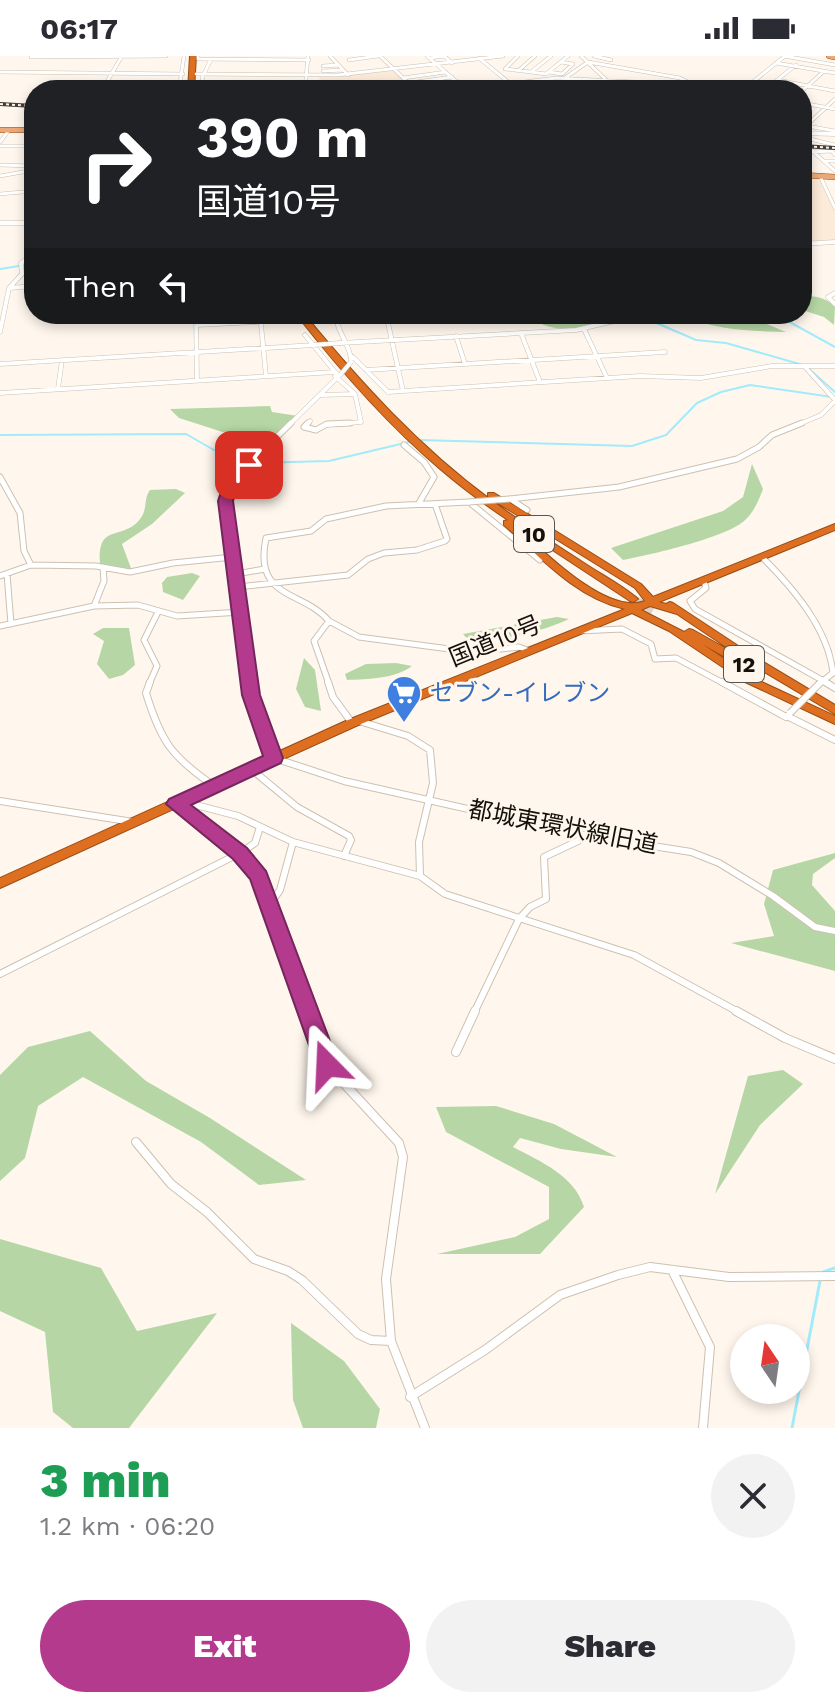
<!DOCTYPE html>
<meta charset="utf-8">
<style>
body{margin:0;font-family:"Work Sans","Noto Sans JP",sans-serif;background:#f2f2f3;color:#2b2b33;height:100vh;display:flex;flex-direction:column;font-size:30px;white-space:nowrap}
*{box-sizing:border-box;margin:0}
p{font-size:26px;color:#7c7c81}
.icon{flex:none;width:44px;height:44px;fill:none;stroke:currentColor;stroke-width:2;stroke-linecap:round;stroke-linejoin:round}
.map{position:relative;height:1372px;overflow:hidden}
.details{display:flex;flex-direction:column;background:#fff;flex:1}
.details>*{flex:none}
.hud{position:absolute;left:24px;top:24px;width:788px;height:244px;border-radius:32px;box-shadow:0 4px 12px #0003;background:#202124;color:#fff;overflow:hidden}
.needle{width:52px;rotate:347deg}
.controls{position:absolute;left:730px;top:1268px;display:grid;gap:16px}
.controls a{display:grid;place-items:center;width:80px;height:80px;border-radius:50%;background:#fff;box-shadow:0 4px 12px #0003;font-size:40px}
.pin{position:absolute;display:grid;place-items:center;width:68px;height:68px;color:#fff;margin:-34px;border-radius:16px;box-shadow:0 4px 12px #0006}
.me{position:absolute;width:88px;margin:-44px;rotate:339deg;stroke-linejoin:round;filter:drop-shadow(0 0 6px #0008)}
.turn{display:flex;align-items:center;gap:28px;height:168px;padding:0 40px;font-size:36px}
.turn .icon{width:104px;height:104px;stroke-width:2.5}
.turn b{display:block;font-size:56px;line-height:68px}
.then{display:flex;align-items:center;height:76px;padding:0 40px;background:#0003;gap:16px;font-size:30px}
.round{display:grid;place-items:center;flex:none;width:84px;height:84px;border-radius:42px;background:#f2f2f3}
.summary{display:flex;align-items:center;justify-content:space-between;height:136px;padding:0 40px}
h1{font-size:48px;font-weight:800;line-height:60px;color:#1e9e55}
.primary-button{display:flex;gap:16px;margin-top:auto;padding:16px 40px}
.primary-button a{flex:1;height:92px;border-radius:48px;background:#b43a8d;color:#fff;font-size:32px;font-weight:800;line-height:92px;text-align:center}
.primary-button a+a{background:#f2f2f3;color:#2b2b33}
.status{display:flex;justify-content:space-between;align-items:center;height:56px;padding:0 40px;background:#fff;direction:ltr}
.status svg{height:22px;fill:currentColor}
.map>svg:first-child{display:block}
.education{fill:#fcebd9}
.green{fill:#b6d7a5}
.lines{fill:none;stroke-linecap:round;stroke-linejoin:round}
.stream-far1{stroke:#a2ebfb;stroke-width:2}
.stream{stroke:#a2ebfb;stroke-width:3}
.highway-tunnel{stroke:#dcd4cb;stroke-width:9;stroke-dasharray:9 5;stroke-linecap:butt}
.street-far4-casing{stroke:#cdc0b0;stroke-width:4}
.street-far3-casing{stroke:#cdc0b0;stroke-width:5}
.street-far2-casing{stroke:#cdc0b0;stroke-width:7}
.street-far1-casing{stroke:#cdc0b0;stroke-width:8}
.street-casing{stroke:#cdc0b0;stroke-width:10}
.secondary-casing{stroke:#cdc0b0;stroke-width:5}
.primary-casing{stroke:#974e18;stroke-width:6}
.highway-casing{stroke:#974e18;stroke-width:2}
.street-far4{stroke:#fff;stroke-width:3}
.street-far3{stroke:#fff;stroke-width:4}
.street-far2{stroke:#fff;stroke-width:5}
.street-far1{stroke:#fff;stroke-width:6}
.street{stroke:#fff;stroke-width:8}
.secondary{stroke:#fff;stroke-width:4}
.primary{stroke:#eba979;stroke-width:5}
.highway{fill:#de6f20;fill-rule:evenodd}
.rail-casing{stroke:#423d36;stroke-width:4}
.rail{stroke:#fff7ed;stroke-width:2;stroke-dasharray:3;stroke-linecap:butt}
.street-bridge-far2-casing{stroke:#cdc0b0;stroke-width:5;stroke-linecap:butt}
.street-bridge-far1-casing{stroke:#cdc0b0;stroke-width:7;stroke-linecap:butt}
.street-bridge-casing{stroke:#cdc0b0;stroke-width:8;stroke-linecap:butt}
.street-bridge-far2{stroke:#fff;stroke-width:4}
.street-bridge-far1{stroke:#fff;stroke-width:5}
.street-bridge{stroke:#fff;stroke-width:6}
.route{fill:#b43a8d;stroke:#75265c;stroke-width:2}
.labels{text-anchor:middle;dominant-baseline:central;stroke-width:6;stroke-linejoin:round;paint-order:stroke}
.shield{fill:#fff7ed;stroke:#5a554e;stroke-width:2}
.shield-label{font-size:22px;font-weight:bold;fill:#14100a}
.street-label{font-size:24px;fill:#14100a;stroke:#fff7ed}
.shop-label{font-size:24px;fill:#366cbe;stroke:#fff7ed;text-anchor:start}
</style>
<div class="status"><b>06:17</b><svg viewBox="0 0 49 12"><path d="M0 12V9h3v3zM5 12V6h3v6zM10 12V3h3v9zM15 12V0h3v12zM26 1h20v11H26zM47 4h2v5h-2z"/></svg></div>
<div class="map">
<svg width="835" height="1372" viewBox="0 0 835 1372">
<rect width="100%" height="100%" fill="#fff7ed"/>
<path class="education" d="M393,14L413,34H315L320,21Z
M802,121L819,122L835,153V186L802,188Z"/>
<path class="green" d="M802,240C814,240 827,241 835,251L834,269L824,261L802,254Z
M538,258H616L620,262C586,270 562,282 530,262Z
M743,258L786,276C751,275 716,275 684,259Z
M270,350L272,356L298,360L278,379L235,380L179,362L170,353Z
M752,408L763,433C758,446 754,456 744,465C725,482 649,499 623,504L611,492L723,455L743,441Z
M176,433L185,437L152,468L122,488L132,515L100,509C97,465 122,486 140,463C148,453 143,444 150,434Z
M192,517L200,520L183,544L163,536L162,527L167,521Z
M557,561L569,563C539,577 503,584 469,585L463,578Z
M103,572H129L135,609L123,619L109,623L97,608L104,585L93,578Z
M304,602L315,614L321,655L305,651L296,633Z
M396,607L412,610C395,623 368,623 347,624L345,618L366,608Z
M835,797V802L813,818L812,829L835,855V915L731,887L774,880L764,848L773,814Z
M90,975L146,1025L210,1062L306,1124L259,1129L201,1086L83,1021L38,1050L25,1102L0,1125V1019L28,991Z
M783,1014L803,1028L760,1069L715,1138L748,1020Z
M496,1050L554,1068L617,1101L561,1093L520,1082L513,1091C541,1106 574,1119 584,1151L540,1198H437L515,1181L549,1163V1131L446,1076L436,1051Z
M0,1183L101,1212L137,1275L217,1257L129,1372H73L53,1356L45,1276L0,1255Z
M291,1267L344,1305L380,1353L376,1372H303L293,1344Z"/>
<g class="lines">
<path class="stream-far1" d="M24,208L34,205
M0,213L19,210
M775,258L835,291
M652,265L696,284L726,287L803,309
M808,312L835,336
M0,379L186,378L228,402L248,407
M419,384L632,390L666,379L697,347L721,336L750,329L832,341
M254,407L329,405L409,386"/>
<path class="stream" d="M823,1216L835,1212
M792,1372L820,1225"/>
<path class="highway-tunnel" d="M633,543L654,556"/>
<g class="street-far4-casing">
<path id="street-far4" d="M198,0V3L309,4
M330,0L348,19
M380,0L416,34
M427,0L466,34
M518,0L505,13L531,16L551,0
M581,0L617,34
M594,0L611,4
M784,0L835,9
M31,1L166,0
M430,2L444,0L452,7
M479,2L518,34
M349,4L378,0
M776,7L835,17
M323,10L338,9
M323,15L343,14
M518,15L535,0
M0,16L183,18
M531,16L546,18L568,0
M549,16L562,18L573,8L561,6
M196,18L338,19L503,0
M403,22L446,16
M565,22L588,6L680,22L704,34
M777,24L796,9
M409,27L452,21
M773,28L754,25L785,0
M414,31L457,25
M102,34L122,0
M179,34L184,0
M205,34L202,22L211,3
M305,34L308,0
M459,34L556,22L635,26L677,33
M766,34L777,24L835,35
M802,35L823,16
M802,47L835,53
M802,69L835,75
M806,70L835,43
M810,83L835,89
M0,86L9,74
M802,86L835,115
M0,90H34
M811,96L832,95L835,99
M823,105H835
M0,109L34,110
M0,120L34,114
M820,120L835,152
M0,138L34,135"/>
</g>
<g class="street-far3-casing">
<path id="street-far3" d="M0,167H30
M802,188L835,186
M9,232L34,230
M835,237L828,241L835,248
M196,258L197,325
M260,258L266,320
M336,258C336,276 350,287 351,304
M386,258L403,335L640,320L701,322L772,310H835
M197,269L292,264
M584,273L607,322
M0,276L9,232L22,218L21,207L30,201L31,185L27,173L34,161
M521,277L540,326
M305,279L335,316
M456,280L465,308
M340,287L576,274L644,258
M353,301L388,336L403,335
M0,308L314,289
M806,312L835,344
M366,314L665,296
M58,333L62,304
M0,337L335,316L339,320
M321,339L355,338
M289,369L341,318
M306,369L310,365
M326,369L361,366L355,338L335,320
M797,369L821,359L835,345"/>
</g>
<g class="street-far2-casing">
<path id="street-far2" d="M308,367L304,371L316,374L327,368L350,367
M404,389L424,406L434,421L419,447
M0,421L20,457L24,495L31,509
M510,443L619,431L737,403L759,391L772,379L802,367
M510,443L527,454
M762,501C793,532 828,572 833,617L820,627
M7,518L11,568
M236,518L265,513
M0,520L31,509L96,510L130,516L173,507L233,501
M704,525L706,532L690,545L695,553L829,628
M238,531L348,519L368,503L384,497L417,494L445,485L447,483L435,448
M94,550L104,525L103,511
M329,565L359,581L472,596L519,591L530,595
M0,570L94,550L138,549L177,560L241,556
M579,575L622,573L651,588L655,603L676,602L725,628
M149,628L157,610L144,584L158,556
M250,628L226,441L237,420L291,367
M329,628L314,585L329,565C303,534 253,544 266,482L311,475L326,463L386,450L469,446L540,504"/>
</g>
<g class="street-far1-casing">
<path id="street-far1" d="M150,626L146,637C161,686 172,701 214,730
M249,626L274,702L344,725L583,779L691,796L719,807L773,840L815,871L835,875
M328,626L333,641L352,667
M722,626L786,661
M825,626L835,632
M787,660L835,684
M359,665L408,680L430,694L433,727L419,786L420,820
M251,713L297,751L349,780L351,784L344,800
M0,745L133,766
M176,748L240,797L259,820L308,957
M184,753L196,749L238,760L293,786L420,820L445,838L634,899L740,957
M271,847L280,834L293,786
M0,918L240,797L255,787L260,771
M474,957L519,863L530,851L546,843L544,801L578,785L583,779"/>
</g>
<g class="street-casing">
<path id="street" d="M308,955L327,1009L399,1087L403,1101L386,1223L391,1285L425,1372
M736,955L785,982L835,1003
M456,996L475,955
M136,1086L171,1128L207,1156L254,1203L288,1215L302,1224L358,1278L371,1284L391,1285
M672,1214L710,1291L703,1372
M410,1341L485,1294L560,1239L618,1219L650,1211L729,1221L835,1220"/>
</g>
<g class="secondary-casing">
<path id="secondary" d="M802,77L835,78"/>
</g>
<g class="primary-casing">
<path id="primary" d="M829,0L835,1
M0,74H34
M802,119L835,121"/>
</g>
<g class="highway-casing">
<path id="highway" d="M190,0H196L194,34H188Z
M296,258H304C360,326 419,391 491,444C522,467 554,488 587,509C604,520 623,530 638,543L633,546L630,545L516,470C542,494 607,560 645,545L635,532L488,441V437H494L641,528L653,541L835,468V474L659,546L666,548L670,546L673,547L755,601L835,649V658L751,608V611H743L702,588L753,622L835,660V668L745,626L669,575L632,557L356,670L0,832V822L348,664L625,553C576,542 540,501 504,469V465L508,464C484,448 461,431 439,412C386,367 339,313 296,258ZM650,550L677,558L741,601L693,574L689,573L684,576L641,554Z"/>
</g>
<use href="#street-far4" class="street-far4"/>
<use href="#street-far3" class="street-far3"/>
<use href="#street-far2" class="street-far2"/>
<use href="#street-far1" class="street-far1"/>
<use href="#street" class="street"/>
<use href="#secondary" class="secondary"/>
<use href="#primary" class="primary"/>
<use href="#highway" class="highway"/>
<g class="rail-casing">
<path id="rail" d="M0,48L34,50
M802,90L835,92"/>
</g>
<use href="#rail" class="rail"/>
<g class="street-bridge-far2-casing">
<path id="street-bridge-far2" d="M292,264L320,262
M314,289L340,287
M341,318L351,306"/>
</g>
<g class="street-bridge-far1-casing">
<path id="street-bridge-far1" d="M469,446L510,443"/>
</g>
<g class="street-bridge-casing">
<path id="street-bridge" d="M790,657L820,627"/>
</g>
<use href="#street-bridge-far2" class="street-bridge-far2"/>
<use href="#street-bridge-far1" class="street-bridge-far1"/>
<use href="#street-bridge" class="street-bridge"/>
</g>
<path class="route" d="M249,405L256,409L237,430L233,445L260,639L283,702L281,707L191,749L247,792L266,815L339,1009L335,1016L327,1019L319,1016L316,1009L250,823L233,803L166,748L169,743L263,700L242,639L218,445C223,428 233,412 249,405Z"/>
<defs>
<g id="supermarket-pin" transform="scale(1.8)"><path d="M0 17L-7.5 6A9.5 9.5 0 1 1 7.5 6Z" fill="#3f7fe0" stroke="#fff7ed"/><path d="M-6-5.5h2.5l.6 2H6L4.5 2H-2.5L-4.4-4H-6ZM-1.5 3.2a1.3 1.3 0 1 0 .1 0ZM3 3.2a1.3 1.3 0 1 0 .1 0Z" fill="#fff"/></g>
</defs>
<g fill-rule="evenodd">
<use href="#supermarket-pin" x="404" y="637"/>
</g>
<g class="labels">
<g class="shield">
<rect x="514" y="460" width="40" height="36" rx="6"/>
<rect x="724" y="590" width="40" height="36" rx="6"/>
</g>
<g class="shield-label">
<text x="534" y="478">10</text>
<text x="744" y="608">12</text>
</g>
<g class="street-label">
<text transform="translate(495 585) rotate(-22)">国道10号</text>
<text transform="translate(563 771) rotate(11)">都城東環状線旧道</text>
</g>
<g class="shop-label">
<text x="430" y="637">セブン-イレブン</text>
</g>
</g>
</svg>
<div class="controls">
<a><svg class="needle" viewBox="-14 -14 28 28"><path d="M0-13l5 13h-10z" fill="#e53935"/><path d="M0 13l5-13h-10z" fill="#7c7c81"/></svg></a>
</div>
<div class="pin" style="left:249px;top:409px;background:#d93025"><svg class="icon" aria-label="arrive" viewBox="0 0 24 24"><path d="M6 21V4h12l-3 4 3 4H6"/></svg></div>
<svg class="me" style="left:327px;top:1009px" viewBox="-20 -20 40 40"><path d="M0-17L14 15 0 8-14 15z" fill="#b43a8d" stroke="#fff" stroke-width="4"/></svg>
<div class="hud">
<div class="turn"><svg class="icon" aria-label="right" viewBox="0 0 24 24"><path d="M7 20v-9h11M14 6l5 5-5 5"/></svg><div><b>390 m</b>国道10号</div></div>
<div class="then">Then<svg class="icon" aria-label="left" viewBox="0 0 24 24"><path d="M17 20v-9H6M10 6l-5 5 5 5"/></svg></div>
</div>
</div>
<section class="details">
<div class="summary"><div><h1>3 min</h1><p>1.2 km · 06:20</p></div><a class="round"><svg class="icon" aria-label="close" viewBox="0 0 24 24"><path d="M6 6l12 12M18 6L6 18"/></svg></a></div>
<div class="primary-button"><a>Exit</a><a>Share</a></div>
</section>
